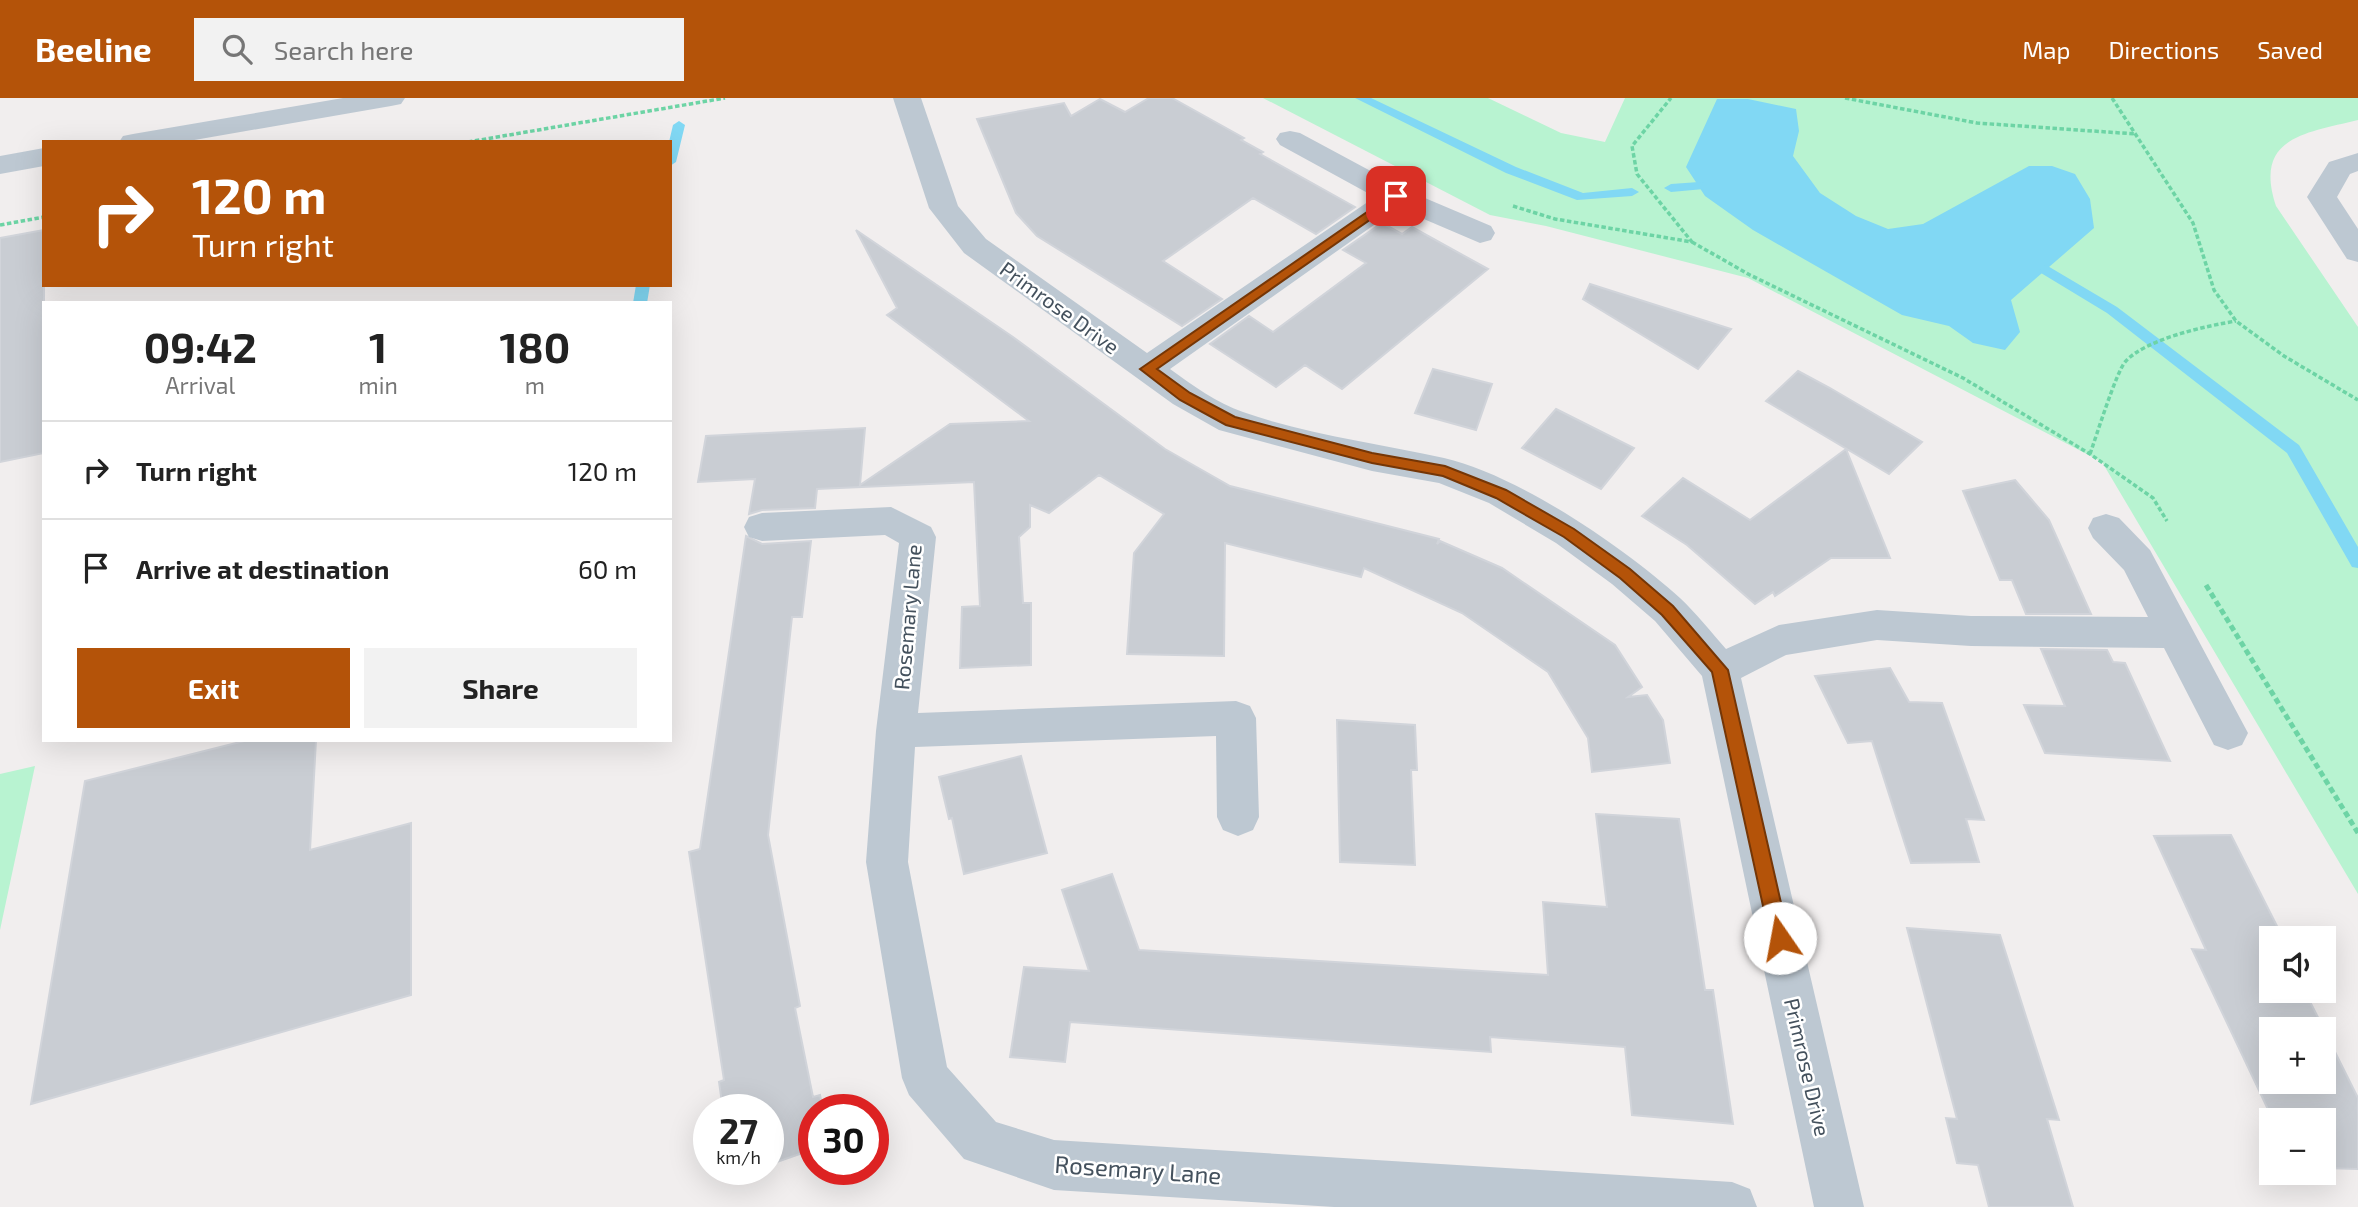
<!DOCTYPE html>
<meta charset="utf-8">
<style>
body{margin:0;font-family:"Exo 2",sans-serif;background:#f2f2f2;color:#222;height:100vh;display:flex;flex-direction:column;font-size:26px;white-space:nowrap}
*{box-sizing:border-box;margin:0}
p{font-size:23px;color:#767676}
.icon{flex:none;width:38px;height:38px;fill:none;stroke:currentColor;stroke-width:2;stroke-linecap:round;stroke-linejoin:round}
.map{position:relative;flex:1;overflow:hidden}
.details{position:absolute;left:42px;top:203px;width:630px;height:441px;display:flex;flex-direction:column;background:#fff;border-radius:0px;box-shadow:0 7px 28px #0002}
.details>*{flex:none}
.top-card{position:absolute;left:42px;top:42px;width:630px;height:147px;border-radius:0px;box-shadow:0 7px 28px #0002;background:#b45309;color:#fff;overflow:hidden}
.buttons{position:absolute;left:2259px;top:828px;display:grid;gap:14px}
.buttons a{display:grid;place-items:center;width:77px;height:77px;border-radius:0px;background:#fff;box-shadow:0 7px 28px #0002;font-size:35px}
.speed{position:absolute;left:693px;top:996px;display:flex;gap:14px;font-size:35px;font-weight:700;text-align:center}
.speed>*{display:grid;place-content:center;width:91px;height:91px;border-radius:50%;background:#fff;box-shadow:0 7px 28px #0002;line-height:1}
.speed small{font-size:18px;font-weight:400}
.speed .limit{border:10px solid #d22;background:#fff;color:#111}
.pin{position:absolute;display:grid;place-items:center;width:60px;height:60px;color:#fff;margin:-30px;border-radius:14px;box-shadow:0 4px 10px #0006}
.me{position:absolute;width:77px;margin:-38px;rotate:348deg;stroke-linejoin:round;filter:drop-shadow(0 0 5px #0008)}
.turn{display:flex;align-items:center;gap:24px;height:147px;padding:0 35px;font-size:32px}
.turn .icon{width:91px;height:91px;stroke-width:2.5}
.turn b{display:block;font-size:49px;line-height:60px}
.eta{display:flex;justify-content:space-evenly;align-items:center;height:119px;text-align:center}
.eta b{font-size:42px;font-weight:700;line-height:49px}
.action{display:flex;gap:14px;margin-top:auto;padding:14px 35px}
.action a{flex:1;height:80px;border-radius:0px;background:#b45309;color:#fff;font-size:28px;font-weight:700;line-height:80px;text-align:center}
.action a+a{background:#f2f2f2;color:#222}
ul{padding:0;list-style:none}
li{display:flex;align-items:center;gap:21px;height:98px;padding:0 35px;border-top:2px solid #e0e0e0}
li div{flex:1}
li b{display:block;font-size:26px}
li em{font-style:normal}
header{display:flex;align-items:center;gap:42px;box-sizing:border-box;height:98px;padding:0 35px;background:#b45309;color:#fff}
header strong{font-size:33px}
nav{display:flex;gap:38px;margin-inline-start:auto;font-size:24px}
.search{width:490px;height:63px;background:#f2f2f2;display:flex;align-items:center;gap:18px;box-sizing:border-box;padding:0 24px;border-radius:0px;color:#767676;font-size:26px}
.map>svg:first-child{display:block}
.green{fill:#b8f3d1}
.water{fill:#81d8f4}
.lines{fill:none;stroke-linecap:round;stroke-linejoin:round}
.stream{fill:#81d8f4;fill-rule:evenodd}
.building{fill:#c9cdd3;stroke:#d1d4da;stroke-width:2}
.path-far1{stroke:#6dd4a5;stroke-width:3.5;stroke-dasharray:4.5 2.5;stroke-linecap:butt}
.path{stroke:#6dd4a5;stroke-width:5;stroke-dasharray:6 3.5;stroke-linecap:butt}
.minor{fill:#bdc8d2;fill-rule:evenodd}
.route{fill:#b45309;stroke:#753606;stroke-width:2}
.labels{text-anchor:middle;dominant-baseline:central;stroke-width:5;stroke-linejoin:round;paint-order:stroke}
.street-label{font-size:21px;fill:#44515d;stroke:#fff}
.near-street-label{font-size:24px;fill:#44515d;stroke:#fff}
</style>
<header>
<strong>Beeline</strong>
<div class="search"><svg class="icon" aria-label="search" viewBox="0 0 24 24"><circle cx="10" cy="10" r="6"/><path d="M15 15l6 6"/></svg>Search here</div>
<nav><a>Map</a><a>Directions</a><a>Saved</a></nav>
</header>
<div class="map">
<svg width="2358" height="1109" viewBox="0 0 2358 1109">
<rect width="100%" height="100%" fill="#f1eeee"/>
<path class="green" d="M1263,0H1488L1561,35L1605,44L1625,0H2358V22C2306,35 2253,39 2276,108L2358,229V796L2102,364L1748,180L1546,128L1490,117Z
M35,668L0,832V676Z"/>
<path class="water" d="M1717,1H1748L1796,11L1799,33L1793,58L1820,95L1856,118L1888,131L1923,126L2029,68H2052L2075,76L2090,101L2094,130L2011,202L2020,234L2005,252L1973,245L1949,228L1902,217L1753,132L1705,98L1686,69Z"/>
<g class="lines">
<path class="stream" d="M1355,0H1371L1516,69L1583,95L1632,90L1639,94L1632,98L1577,102L1506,75Z
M679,23L685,27L676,64L670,68L669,44L673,27Z
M1699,84L1704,85V91L1671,94L1664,90L1671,86Z
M2046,167L2117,209L2299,347L2358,449V470L2352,469L2287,355L2107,215L2041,175L2039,172Z
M636,187H650L647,205H633Z"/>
</g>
<path class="building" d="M1149,0H1172L1244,40L1241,42L1263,54L1260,56L1355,109L1316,136L1253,100L1163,163L1222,201L1182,228L1037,138L1016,115L977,21L1064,5L1071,18L1100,1L1125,14Z
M1382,125L1402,136L1412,129L1488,171L1342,291L1305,267L1276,289L1210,246L1249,218L1273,234L1366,165L1343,152Z
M44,132V355L0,364V140Z
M856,132L1013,239L1165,351L1230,388L1439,441L1437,446L1440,443L1502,470L1615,547L1642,589L1628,599L1647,597L1663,622L1670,665L1592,674L1588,640L1548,574L1462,515L1364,470L1361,479L1225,445L1224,558L1127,556L1134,455L1164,416L1099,377L1049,415L1030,407V429L1019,439L1023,505H1031V567L960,570L962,509L980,508L974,384L817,391L815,410L762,412L749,416L755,381L698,384L706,338L865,330L860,387L950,326L1029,323L887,217L897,210Z
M1590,186L1731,231L1698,271L1583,201Z
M1433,271L1492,286L1476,332L1415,315Z
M1798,273L1830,290L1922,344L1889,376L1766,303Z
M1556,311L1634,350L1601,391L1522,350Z
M1846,351L1890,460H1831L1775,498L1773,494L1755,506L1687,447L1642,418L1683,380L1750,422Z
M2015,382L2049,422L2091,516H2026L2012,482H2000L1963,393Z
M746,438L762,446L811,443L802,519H792L768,737L800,908L795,910L813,999L820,997L823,1012H814V1051L768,1067V1012H723L719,984L724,982L689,754L700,751Z
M2041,551L2107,552L2113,564L2125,565L2170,663L2045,655L2024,607L2065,608Z
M1890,570L1909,604L1942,605L1984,722L1966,721L1979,764L1911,765L1872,643L1848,645L1815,578Z
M1337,622L1415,627L1417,672H1411L1415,767L1340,764Z
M248,642H316L310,752L411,725V897L31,1006L85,683Z
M1021,658L1047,755L964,776L952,720L949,721L939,679Z
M1596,716L1679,721L1705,892H1713L1733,1026L1632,1017L1625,949L1490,939L1491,954L1070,924L1065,964L1010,959L1024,869L1089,873L1062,792L1112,776L1139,852L1548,877L1543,804L1607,809Z
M2231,737L2283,840H2272V892H2304L2324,931H2272V984H2324V932L2358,1000V1071L2324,1070V1022H2273L2192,851L2206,852L2154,738Z
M1907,830L2000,837L2059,1022L2047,1021L2073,1109H1989L1978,1067L1957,1065L1946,1020L1957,1021Z"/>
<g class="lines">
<path class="path-far1" d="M1845,0L1977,25L2136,36
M2112,0L2193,125L2214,192L2236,223L2284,258L2358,302
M468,44L725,0
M1513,108L1555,121L1692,144L1637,76L1632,48L1671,0
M0,127L44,119
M1692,144L1750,177L1963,280L2090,356L2153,400L2167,423
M2090,356C2096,339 2116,275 2125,264C2145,241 2206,228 2236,223"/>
<path class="path" d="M2206,487L2358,735"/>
<path class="minor" d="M343,0H405L401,6L391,8L183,44H119L123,38L133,36Z
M893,0H921L958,108L986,141L1147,255L1375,99L1280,47L1276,41L1280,35L1290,33L1300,35L1406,92L1491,128L1495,135L1491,142L1480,145L1398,110L1170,271C1192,287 1217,305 1243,314C1308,337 1378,345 1444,360C1520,378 1622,448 1680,500C1696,515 1711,534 1726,551L1779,527L1877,512L1971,518L2148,519L2124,472L2093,440L2088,430L2093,420L2106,416L2119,420L2150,452L2248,635L2242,647L2228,652L2214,647L2164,550L1971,548L1877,542L1786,557L1741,580L1864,1109H1814L1702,578L1655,523L1612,486L1556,445L1489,405L1439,385L1372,373L1219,332L1173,306L964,155L929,110Z
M44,50V68L0,76V58Z
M2358,55V73L2350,76L2337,99L2358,131V164L2347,161L2307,99L2329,64Z
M891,409L931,429L936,439L918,615L1236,603L1250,608L1256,620L1259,719L1253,732L1238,738L1223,732L1217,719L1216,638L915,649L908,764L947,969L996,1024L1054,1042L1732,1084L1750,1091L1757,1109H1334L1054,1092L964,1061L909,997L902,980L866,764L876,633L899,445L885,437L762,443L749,439L744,429L749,419L762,415Z"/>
</g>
<path class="route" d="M1396,94L1402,98L1401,100L1157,271L1190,295L1235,319L1372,355L1445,368L1506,392L1574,431L1630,471L1673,508L1728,572L1789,840L1786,846L1780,849L1773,846L1770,840L1712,574L1662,517L1620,480L1564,439L1496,400L1443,378L1372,365L1226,327L1180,302L1140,271Z"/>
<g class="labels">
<g class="street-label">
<text transform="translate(1060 209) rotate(36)">Primrose Drive</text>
<text transform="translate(907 519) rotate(-85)">Rosemary Lane</text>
<text transform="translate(1808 969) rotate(77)">Primrose Drive</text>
</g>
<g class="near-street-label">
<text transform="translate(1138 1071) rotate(4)">Rosemary Lane</text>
</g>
</g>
</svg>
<div class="buttons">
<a><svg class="icon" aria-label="sound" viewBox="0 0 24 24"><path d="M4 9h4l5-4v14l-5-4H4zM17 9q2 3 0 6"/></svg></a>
<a>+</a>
<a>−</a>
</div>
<div class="speed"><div>27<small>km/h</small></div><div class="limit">30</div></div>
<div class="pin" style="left:1396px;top:98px;background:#d93025"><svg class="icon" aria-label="arrive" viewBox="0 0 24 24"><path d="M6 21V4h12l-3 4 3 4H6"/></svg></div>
<svg class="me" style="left:1780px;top:840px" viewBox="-20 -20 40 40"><circle r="19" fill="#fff"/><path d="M0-13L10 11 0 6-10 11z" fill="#b45309"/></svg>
<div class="top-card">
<div class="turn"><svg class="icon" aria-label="right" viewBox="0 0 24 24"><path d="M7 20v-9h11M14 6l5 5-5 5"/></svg><div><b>120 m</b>Turn right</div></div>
</div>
<section class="details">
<div class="eta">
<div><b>09:42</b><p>Arrival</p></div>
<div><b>1</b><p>min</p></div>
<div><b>180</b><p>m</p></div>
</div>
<ul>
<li><svg class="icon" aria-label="right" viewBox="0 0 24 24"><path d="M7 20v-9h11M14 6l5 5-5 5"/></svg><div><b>Turn right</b></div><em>120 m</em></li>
<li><svg class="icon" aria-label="arrive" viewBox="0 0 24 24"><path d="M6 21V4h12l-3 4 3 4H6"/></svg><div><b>Arrive at destination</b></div><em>60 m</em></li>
</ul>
<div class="action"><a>Exit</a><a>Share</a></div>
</section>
</div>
